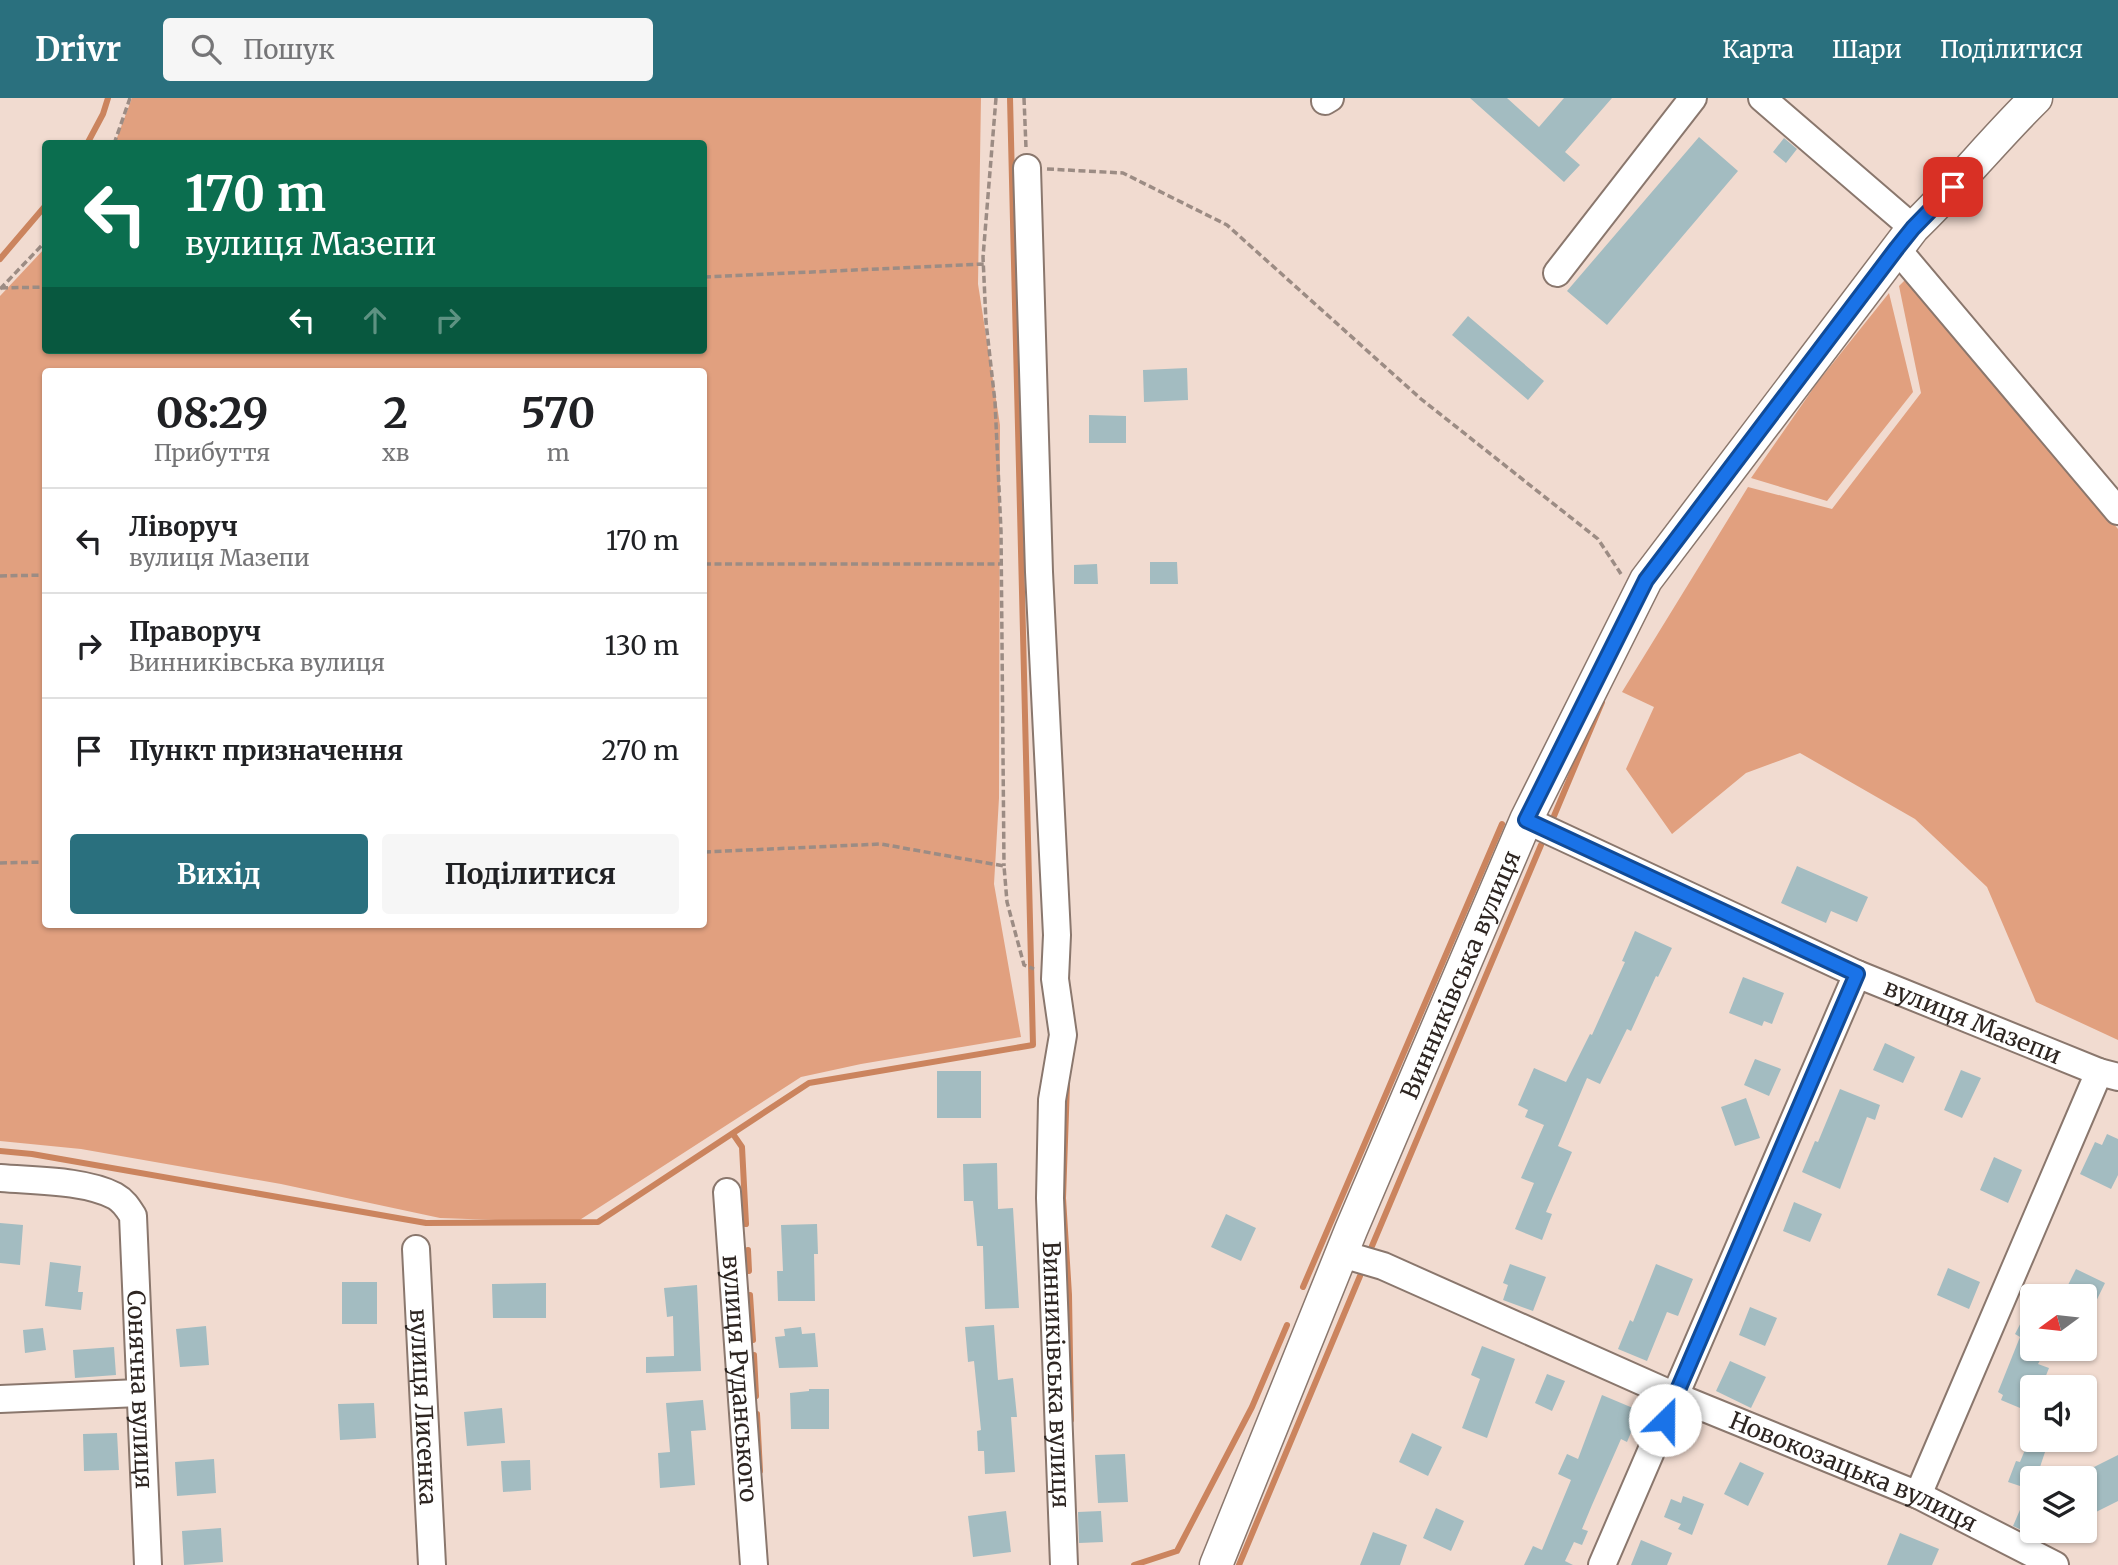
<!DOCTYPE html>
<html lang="uk">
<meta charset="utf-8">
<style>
body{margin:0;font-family:Merriweather,serif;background:#f6f6f6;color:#202124;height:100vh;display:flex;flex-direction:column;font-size:26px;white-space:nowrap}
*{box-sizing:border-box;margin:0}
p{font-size:23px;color:#757577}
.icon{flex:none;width:38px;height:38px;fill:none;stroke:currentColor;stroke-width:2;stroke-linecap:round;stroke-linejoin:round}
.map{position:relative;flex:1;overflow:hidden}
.sheet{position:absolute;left:42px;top:270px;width:665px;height:560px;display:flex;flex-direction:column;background:#fff;border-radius:7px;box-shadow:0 2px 5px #0004}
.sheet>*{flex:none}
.banner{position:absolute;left:42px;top:42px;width:665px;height:214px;border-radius:7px;box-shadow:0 2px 5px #0004;background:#0b6e4f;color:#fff;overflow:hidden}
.needle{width:46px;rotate:255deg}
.controls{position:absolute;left:2020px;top:1186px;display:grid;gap:14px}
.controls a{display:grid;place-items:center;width:77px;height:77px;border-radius:7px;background:#fff;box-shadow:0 2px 5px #0004;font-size:35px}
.pin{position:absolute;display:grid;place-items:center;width:60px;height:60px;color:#fff;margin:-30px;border-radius:14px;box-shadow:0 4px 10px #0006}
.me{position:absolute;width:77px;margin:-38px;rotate:23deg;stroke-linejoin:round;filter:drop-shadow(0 0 5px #0008)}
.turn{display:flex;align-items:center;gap:24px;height:147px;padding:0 28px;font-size:32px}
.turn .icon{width:91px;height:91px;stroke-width:2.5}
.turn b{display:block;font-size:49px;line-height:60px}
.lanes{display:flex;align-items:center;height:66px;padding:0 28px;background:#0003;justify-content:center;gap:35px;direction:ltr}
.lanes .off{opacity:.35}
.eta{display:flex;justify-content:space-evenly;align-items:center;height:119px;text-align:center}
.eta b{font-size:42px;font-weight:700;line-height:49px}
.button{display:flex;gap:14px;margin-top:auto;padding:14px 28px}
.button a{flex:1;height:80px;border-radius:7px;background:#2a707e;color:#fff;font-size:28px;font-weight:700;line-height:80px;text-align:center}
.button a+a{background:#f6f6f6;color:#202124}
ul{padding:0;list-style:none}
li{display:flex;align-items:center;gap:21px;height:105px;padding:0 28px;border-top:2px solid #e0e0e0}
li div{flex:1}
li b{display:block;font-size:26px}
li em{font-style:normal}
header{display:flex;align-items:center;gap:42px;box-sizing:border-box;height:98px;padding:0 35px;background:#2a707e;color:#fff}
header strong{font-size:33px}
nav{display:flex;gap:38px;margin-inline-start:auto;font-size:24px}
.search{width:490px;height:63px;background:#f6f6f6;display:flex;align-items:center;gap:18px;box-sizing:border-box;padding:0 24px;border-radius:7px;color:#757577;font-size:26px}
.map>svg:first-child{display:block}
.green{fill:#e1a07f;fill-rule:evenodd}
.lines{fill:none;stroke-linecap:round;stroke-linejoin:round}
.stream{stroke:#cb845e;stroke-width:6}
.building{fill:#a3bcc1}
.minor-casing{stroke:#8a776d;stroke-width:30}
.major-casing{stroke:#8a776d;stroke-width:35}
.path{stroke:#9c8c84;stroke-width:3.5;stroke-dasharray:7 3.5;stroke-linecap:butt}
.minor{stroke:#fff;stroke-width:26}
.major{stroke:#fff;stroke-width:32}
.route-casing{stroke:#114b97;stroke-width:18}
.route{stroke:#1a73e8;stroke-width:12}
.labels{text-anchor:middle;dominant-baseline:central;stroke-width:7;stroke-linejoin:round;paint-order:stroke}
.street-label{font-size:24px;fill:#2d2521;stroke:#fee8dd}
</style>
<header>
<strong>Drivr</strong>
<div class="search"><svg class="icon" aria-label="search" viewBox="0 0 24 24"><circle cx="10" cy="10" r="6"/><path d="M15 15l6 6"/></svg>Пошук</div>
<nav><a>Карта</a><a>Шари</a><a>Поділитися</a></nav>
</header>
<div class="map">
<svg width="2118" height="1467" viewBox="0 0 2118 1467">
<rect width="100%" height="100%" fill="#f1dbd0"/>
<path class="green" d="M132,0H981L978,186L1000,327L999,700L994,786L1021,939L861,966L801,979L575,1125L440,1120L281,1086L81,1051L0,1043V198L45,150L46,252H704V46L115,45ZM46,273H704V826H46Z
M1910,177L2118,431V942L2036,904L1987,789L1915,721L1800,655L1746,675L1672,736L1626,671L1654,609L1622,594L1748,389L1832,411L1921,295L1899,188Z
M1889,195L1913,294L1827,403L1751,380L1817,285Z"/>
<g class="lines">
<path class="stream" d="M87,46L103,16L108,0
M0,161L46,107
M1554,718L1602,604
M1067,986L1063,1100L1069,1197L1071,1322
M733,1036L742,1049L746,1126
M0,1053L32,1056L426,1125L598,1124L809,985L1033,947L1010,0
M1372,1148L1541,747
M748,1152L749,1173
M1303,1189L1502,726
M750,1197L753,1242
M754,1257L756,1298
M757,1316L760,1373
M1134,1467L1177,1453L1252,1309L1287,1227
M1239,1467L1360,1178"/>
</g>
<path class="building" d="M1470,0H1507L1539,29L1564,0H1612L1565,54L1580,67L1564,84Z
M1699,39L1738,73L1607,227L1567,193Z
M1784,40L1797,51L1786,65L1773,54Z
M1468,218L1544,283L1528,302L1452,237Z
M1187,270L1188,302L1144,304L1143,272Z
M1089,317L1126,318V345H1089Z
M1150,464H1177L1178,486H1150Z
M1097,466L1098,486H1074V467Z
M1797,768L1868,799L1857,824L1831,813L1826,825L1781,805Z
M1635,833L1672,850L1658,879L1656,878L1631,933L1627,931L1600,986L1587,980L1558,1048L1572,1054L1546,1114L1552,1116L1542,1142L1515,1131L1534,1085L1521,1080L1544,1027L1525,1019L1528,1012L1518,1007L1534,970L1566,984L1590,936L1592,937L1625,864L1622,863Z
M1743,879L1784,895L1772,926L1764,923L1762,928L1729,915Z
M1885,945L1915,959L1903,985L1873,972Z
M1755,961L1781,971L1769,998L1744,987Z
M1961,972L1981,980L1962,1020L1944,1012Z
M937,973H981V1020H937Z
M1840,991L1880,1007L1875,1022L1867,1019L1840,1091L1802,1074L1815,1043L1818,1044Z
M1746,1000L1760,1040L1735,1048L1721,1009Z
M2107,1036L2118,1041V1077L2111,1091L2080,1076L2095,1044L2102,1047Z
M1994,1059L2022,1072L2008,1105L1980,1092Z
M997,1065L998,1111L1013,1110L1019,1210L985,1211L983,1148H977L973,1103H964L963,1066Z
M1794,1104L1822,1116L1810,1144L1783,1133Z
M1226,1116L1256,1130L1241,1163L1211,1149Z
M0,1125L23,1127L20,1167L0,1165Z
M817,1126L818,1156H814L815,1203H778L777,1173H783L781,1127Z
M50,1164L81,1168L78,1194H83L81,1212L45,1208Z
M1510,1166L1546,1179L1533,1213L1503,1202L1508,1187L1503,1185Z
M1656,1166L1693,1181L1678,1218L1667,1214L1647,1263L1618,1251L1630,1222L1633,1224Z
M1948,1170L1980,1184L1969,1211L1937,1197Z
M2076,1171L2105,1185L2084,1228V1199H2077L2065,1193Z
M342,1184H377V1226H342Z
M546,1185V1220H493L492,1186Z
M697,1187L701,1273L646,1275V1259L674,1258L673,1218L667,1219L664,1190Z
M2032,1203V1251H2046L2038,1266L2049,1270L2041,1290H2032V1315L2001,1302L2003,1297L1998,1294L2020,1239L2015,1236Z
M1750,1209L1777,1220L1765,1248L1739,1237Z
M994,1227L998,1282L1013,1280L1017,1319H1011L1015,1374L985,1376L984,1353H978L977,1333L981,1332L974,1263L968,1264L965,1229Z
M206,1228L209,1267L180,1269L176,1231Z
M801,1229L802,1236L815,1235L818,1269L779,1270L775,1239L785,1238L784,1231Z
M43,1230L46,1252L25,1255L23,1232Z
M1482,1248L1515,1261L1487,1340L1462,1330L1480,1281L1471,1277Z
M114,1249L116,1277L75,1280L73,1252Z
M1730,1263L1766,1279L1751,1310L1716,1293Z
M1547,1276L1565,1283L1552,1313L1535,1305Z
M809,1291H829V1331H791L790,1295L809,1293Z
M1602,1297L1640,1313L1627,1344L1621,1341L1592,1407L1582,1431L1588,1433L1582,1447L1574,1444L1565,1463L1573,1467H1524L1533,1448L1542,1452L1571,1382L1558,1376L1567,1356L1578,1361Z
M703,1302L706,1332L691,1333L695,1387L660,1390L658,1355L670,1354L666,1305Z
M374,1305L376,1340L340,1342L338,1306Z
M502,1310L505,1345L467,1348L464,1314Z
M117,1335L119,1372L84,1373L83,1336Z
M1412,1335L1442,1349L1428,1378L1399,1364Z
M2029,1342H2049L2036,1381H2032V1437L2013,1428L2029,1391L2008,1384L2016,1363L2020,1364Z
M1125,1356L1128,1404L1098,1405L1095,1357Z
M2118,1357V1403L2092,1416L2084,1400V1374Z
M214,1361L216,1395L177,1398L175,1364Z
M530,1362L531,1392L503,1394L501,1363Z
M1740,1364L1764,1375L1748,1408L1724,1396Z
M1683,1398L1704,1406L1692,1437L1678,1431L1681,1426L1664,1419L1671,1401L1681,1405Z
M1436,1410L1464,1423L1451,1453L1423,1440Z
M1006,1413L1011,1454L973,1459L968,1418Z
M1101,1413L1103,1444L1079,1445L1078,1414Z
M221,1430L223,1464L184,1467L182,1433Z
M1373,1434L1407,1447L1400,1467H1360Z
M1900,1435L1939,1451L1932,1467H1887Z
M1641,1442L1672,1455L1667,1467H1631Z"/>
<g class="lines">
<g class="minor-casing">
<g id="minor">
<path d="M1762,0L1913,130"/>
<path d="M1325,3L1330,0"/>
<path id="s1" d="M1027,70L1039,474L1057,837L1055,881L1063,937L1052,1002L1050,1100L1064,1467"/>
<path d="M1897,151L2118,413"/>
<path d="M1557,175L1693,0"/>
<path id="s2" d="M1526,722L1857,876L2099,974L2118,979"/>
<path id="s3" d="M0,1080C34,1083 84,1082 115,1098C124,1103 128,1110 133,1118L148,1467"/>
<path id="s4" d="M727,1094L754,1467"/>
<path id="s5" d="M416,1151L432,1467"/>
<path id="s6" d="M1342,1156L1383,1168L1675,1298L1918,1397L2055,1467"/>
<path d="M0,1301L139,1295"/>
<path d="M1918,1397L2099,974"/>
<path d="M1602,1467L1857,876"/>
</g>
</g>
<g class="major-casing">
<g id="major">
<path id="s7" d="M1216,1467L1351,1132L1526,722L1646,482L1913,130C1956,89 1993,42 2036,0"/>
</g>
</g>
<path class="path" d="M996,0L983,159L986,224L995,304L1001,433L1004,768
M1024,0L1026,50
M114,46L130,0
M1047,71L1123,75L1227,127L1421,301L1598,441L1621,476
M704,179L984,166
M1,190L46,189
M0,191L46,143
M704,466H1002
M0,478L46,477
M704,754L881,746L1004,768L1007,804L1024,867L1034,871
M0,765L46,764"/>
<use href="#minor" class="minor"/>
<use href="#major" class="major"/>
</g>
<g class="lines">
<g class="route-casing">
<path id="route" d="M1665,1322L1857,876L1526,722L1646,482L1897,150L1913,130L1953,89"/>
</g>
<use href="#route" class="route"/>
</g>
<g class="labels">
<g class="street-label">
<text stroke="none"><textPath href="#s7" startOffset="639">Винниківська вулиця</textPath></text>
<text stroke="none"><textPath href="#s2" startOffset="490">вулиця Мазепи</textPath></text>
<text stroke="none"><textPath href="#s1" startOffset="1209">Винниківська вулиця</textPath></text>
<text stroke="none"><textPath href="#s4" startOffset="187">вулиця Руданського</textPath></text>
<text stroke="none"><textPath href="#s3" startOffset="318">Сонячна вулиця</textPath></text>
<text stroke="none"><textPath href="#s5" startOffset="158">вулиця Лисенка</textPath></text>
<text stroke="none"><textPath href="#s6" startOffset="556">Новокозацька вулиця</textPath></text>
</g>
</g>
</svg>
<div class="controls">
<a><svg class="needle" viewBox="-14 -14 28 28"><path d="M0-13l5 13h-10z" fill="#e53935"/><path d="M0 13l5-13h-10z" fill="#757577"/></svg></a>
<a><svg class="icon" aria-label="sound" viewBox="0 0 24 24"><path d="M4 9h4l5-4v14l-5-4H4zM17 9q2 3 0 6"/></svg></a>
<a><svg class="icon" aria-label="layers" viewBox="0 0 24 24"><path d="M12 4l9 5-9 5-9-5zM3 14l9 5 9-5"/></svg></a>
</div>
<div class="pin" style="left:1953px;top:89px;background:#d93025"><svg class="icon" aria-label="arrive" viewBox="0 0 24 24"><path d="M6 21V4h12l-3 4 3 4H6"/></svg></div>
<svg class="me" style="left:1665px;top:1322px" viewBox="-20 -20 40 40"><circle r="19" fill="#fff"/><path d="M0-13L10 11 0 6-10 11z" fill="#1a73e8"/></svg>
<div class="banner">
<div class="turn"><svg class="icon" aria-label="left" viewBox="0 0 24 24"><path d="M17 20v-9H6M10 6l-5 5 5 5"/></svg><div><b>170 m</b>вулиця Мазепи</div></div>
<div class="lanes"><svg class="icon" aria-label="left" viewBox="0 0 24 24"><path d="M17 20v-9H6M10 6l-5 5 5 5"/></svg><svg class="icon off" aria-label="ahead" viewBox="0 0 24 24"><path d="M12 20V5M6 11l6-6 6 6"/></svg><svg class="icon off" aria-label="right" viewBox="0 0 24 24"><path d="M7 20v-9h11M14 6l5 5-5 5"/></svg></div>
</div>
<section class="sheet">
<div class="eta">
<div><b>08:29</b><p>Прибуття</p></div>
<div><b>2</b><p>хв</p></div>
<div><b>570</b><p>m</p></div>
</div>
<ul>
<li><svg class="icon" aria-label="left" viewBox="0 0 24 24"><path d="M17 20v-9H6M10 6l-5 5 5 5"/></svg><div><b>Ліворуч</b><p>вулиця Мазепи</p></div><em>170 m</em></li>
<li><svg class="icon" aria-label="right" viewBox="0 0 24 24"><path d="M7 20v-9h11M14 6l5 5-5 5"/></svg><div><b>Праворуч</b><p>Винниківська вулиця</p></div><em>130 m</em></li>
<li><svg class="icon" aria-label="arrive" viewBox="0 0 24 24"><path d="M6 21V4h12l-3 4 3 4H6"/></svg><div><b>Пункт призначення</b></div><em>270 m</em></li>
</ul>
<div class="button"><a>Вихід</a><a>Поділитися</a></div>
</section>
</div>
